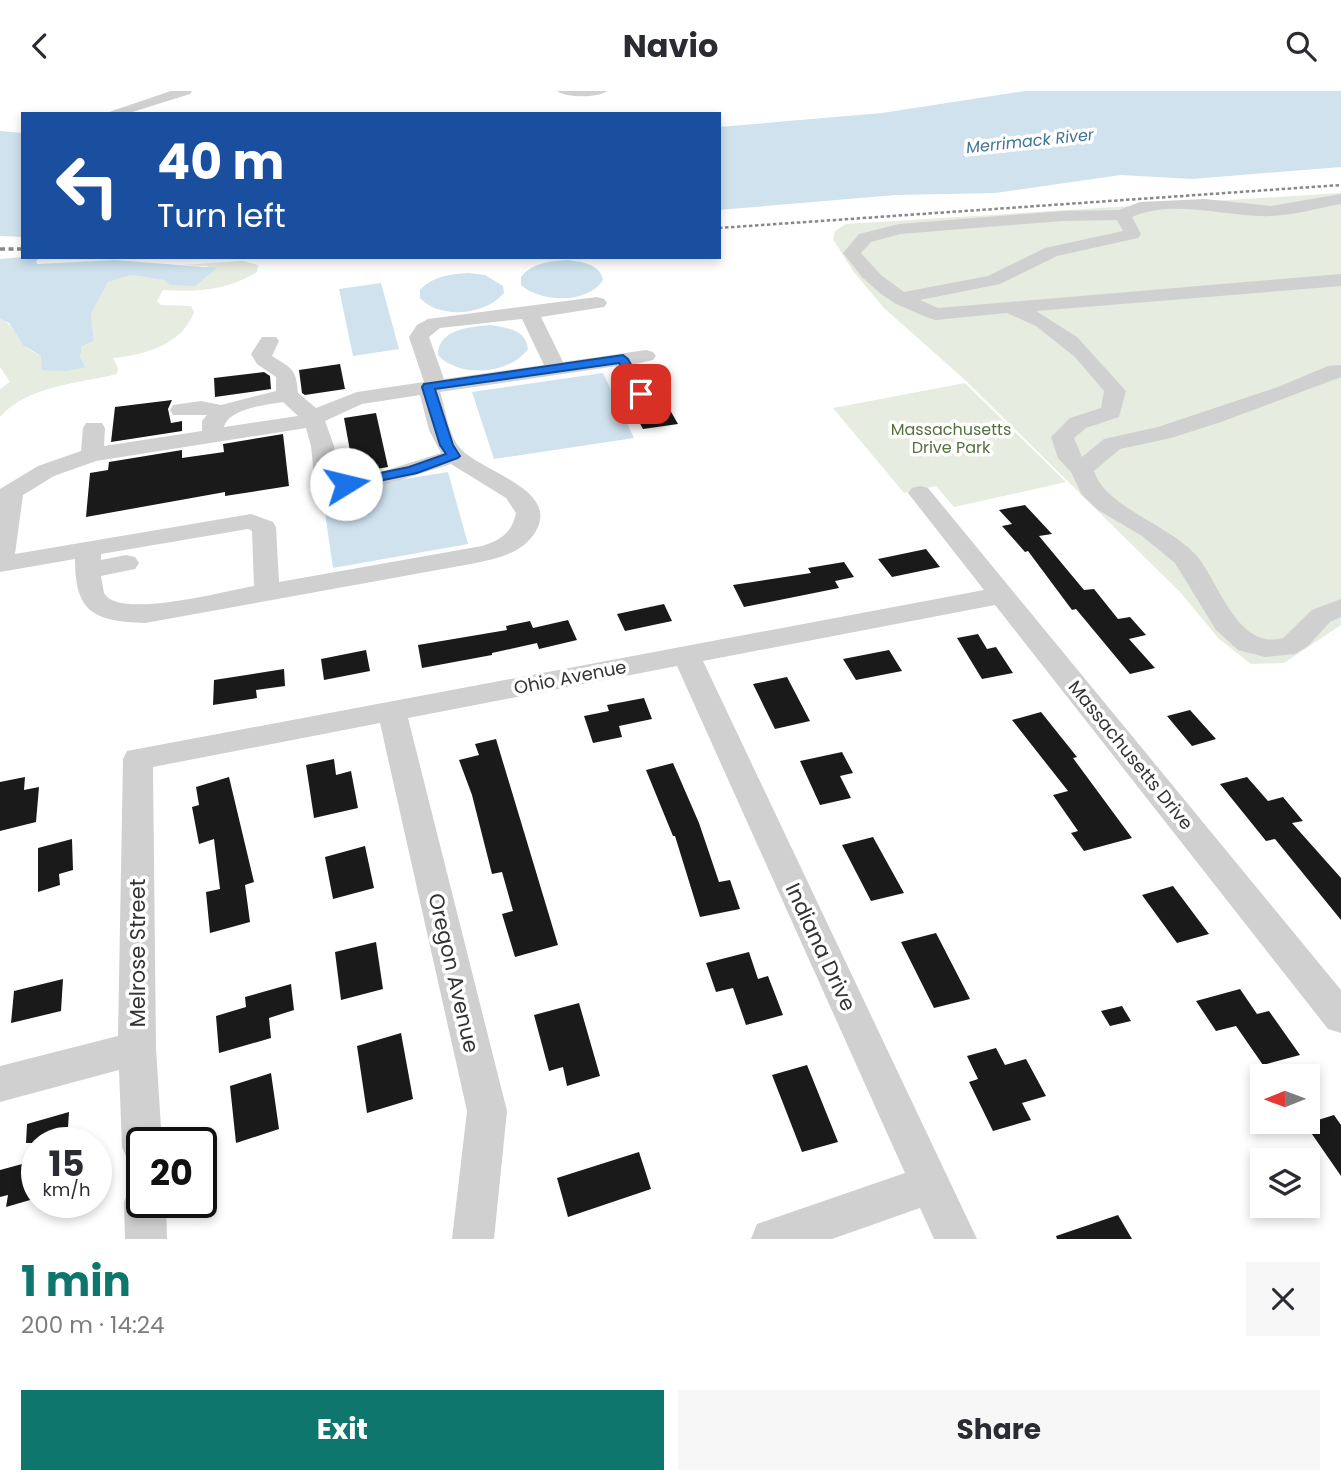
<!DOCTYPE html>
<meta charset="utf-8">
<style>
body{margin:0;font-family:Poppins,sans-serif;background:#f7f7f7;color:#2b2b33;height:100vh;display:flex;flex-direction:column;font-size:26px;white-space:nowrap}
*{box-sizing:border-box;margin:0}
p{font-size:23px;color:#7c7c81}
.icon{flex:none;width:38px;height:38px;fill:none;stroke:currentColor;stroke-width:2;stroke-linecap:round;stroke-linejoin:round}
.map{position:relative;height:1148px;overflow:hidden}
.drawer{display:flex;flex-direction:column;background:#fff;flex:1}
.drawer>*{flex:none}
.banner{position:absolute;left:21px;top:21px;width:700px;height:147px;border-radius:0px;box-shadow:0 4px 10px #0003;background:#1a4fa0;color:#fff;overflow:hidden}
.needle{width:46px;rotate:269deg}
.buttons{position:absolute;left:1250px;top:973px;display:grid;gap:14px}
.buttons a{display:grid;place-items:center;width:70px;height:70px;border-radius:0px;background:#fff;box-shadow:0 4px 10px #0003;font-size:35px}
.speed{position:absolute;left:21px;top:1036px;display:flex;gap:14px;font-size:35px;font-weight:700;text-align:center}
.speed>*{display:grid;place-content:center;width:91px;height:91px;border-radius:50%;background:#fff;box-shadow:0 4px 10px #0003;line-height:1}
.speed small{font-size:18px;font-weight:400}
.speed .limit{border:4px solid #111;border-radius:10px;background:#fff;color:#111}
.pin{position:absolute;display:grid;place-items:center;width:60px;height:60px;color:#fff;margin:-30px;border-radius:14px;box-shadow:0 4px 10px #0006}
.me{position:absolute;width:77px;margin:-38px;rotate:81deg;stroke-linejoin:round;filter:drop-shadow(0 0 5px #0008)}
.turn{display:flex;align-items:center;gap:24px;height:147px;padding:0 21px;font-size:32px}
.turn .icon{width:91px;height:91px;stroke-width:2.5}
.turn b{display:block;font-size:49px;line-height:60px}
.round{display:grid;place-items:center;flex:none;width:74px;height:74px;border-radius:0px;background:#f7f7f7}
.head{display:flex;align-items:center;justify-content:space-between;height:119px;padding:0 21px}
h1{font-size:42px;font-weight:700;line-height:52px;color:#0f766e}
.action{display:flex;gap:14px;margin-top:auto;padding:14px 21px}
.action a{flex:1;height:80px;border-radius:0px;background:#0f766e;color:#fff;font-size:28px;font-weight:700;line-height:80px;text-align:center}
.action a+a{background:#f7f7f7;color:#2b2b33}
header{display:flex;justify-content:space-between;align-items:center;height:91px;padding:0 21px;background:#fff;font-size:32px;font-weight:700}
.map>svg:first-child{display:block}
.green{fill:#e6ecdf}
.water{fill:#cfe2ee}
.building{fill:#1a1a1a}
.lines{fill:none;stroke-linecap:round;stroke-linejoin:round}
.minor{fill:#d0d0d0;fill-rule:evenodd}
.rail-far1{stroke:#888;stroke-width:2.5;stroke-dasharray:3.5 2.5;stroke-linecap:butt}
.rail{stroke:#888;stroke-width:3.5;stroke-dasharray:5 3.5;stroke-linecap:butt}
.route{fill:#1a73e8;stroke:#114b97;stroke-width:2}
.labels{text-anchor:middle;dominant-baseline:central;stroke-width:7;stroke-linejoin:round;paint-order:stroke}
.far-water-label{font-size:16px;font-style:italic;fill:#3f7597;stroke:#fff}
.far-park-label{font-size:16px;fill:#56703f;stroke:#fff}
.street-label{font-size:18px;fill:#333;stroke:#fff}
.near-street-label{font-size:21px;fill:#333;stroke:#fff}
</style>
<header><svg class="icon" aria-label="back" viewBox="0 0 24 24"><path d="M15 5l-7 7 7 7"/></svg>Navio<svg class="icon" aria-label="search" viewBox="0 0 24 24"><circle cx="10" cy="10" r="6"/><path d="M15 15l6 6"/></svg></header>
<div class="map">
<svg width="1341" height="1148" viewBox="0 0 1341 1148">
<rect width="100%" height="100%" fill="#fff"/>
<path class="green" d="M1341,102V534L1284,572L1251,573L1218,547L1181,502L965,289L884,217L853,180L833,148L835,140L846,133Z
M243,170L258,174L257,181C226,200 198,201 163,199L157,210L161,214L191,215L194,221C182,254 144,264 113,267L118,277L117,283C79,292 27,295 0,326V298L10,291L0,276V228C13,233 14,242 22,252C37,269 65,271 86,275L80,266L82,255L94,250L91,223L108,191L131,184L165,189L209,175L181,174Z
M965,292L1066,391L954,416L936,395L904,402L833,317Z"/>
<path class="water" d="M1025,0H1341V76L1192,88L1121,84L995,102L896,104L719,119V36L882,22Z
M0,40L23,42V146L0,145Z
M23,166H39L36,171L38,173L115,169L217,177L195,195L170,194L164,189L131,184L108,191L91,223L94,250L82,255L80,266L86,276L65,280L42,279L41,265L23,254L9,232L0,228V168Z
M567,169C581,171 600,172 603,189C588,213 541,212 521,194V186C532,172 550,170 567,169Z
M469,182L485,184L503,195L504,202C486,224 440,229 420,207V199C433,185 451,183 469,182Z
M381,192L399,258L353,265L339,198Z
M490,234C507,237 526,238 528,258C510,283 460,288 438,264C438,238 470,236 490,234Z
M603,282L634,347L494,368L472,301Z
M448,381L468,453L333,477L322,401Z"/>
<path class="building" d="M340,273L345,298L305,304L302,302L299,279Z
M264,281L270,285L271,298L215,306L214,287Z
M662,305L678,333L643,338L628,311H649Z
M172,309L168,318L171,332L182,330V340L111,351L115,316Z
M376,322L388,376L354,382L344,327Z
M283,343L289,395L225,405V401L86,426L90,382L108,379L109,371L182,359V367L224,361L223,353Z
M1025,414L1052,443L1039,445L1084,499L1094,498L1118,528L1130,526L1146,544L1129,548L1155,577L1130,583L1076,518L1072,519L1028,460L1025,461L1002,435L1012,433L999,419Z
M926,458L940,476L892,486L878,468Z
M844,471L854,486L835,490L839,497L744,516L733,494L811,482L808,477Z
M664,513L672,530L625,540L617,523Z
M568,529L577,549L539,558L537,552L492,562V564L422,577L418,554L507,539L506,535L530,530L533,537Z
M978,543L987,558L996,556L1013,582L982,588L957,547Z
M366,559L370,580L324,589L321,568Z
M889,559L902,580L856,589L843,568Z
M284,578L285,595L256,599L257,607L213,614L214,589Z
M787,586L810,630L775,638L753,593Z
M644,607L652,628L619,635L622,646L593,652L584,625L609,620L607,614Z
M1190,619L1216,648L1192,655L1167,625Z
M1041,621L1077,666L1073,667L1132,747L1084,760L1071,742L1078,740L1053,704L1068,700L1012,629Z
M496,648L558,854L515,866L502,823L513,820L502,781L492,783L472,704L459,669L479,664L475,653Z
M842,661L853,682L840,685L851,707L820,714L800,670Z
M334,668L336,684L351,680L358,717L314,727L306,674Z
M673,672L699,732L719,791L730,789L740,818L700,826L675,745H673L646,679Z
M25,686L24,699L39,696L36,731L0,740V691Z
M229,686L254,791L245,794L250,831L210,842L206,801L220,798L214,748L199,753L192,716L199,714L196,696Z
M1247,686L1268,710L1283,706L1303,730L1292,732L1341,787V829L1275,748L1266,750L1220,693Z
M873,746L904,802L871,810L842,754Z
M72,748L73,779L59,783L60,794L38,801V757Z
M365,755L374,797L333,808L325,766Z
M1173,795L1209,843L1177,852L1142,804Z
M936,842L970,908L934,917L901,851Z
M376,851L383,898L341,909L335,861Z
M749,861L758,888L768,885L783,924L746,934L733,897L716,901L706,872Z
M63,888L61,920L11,932L14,900Z
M291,893L294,919L269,927L271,947L219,962L216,925L246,916L245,906Z
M1240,898L1257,923L1269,920L1300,964L1263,974L1236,935L1216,940L1196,910Z
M579,912L600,985L567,995L563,976L549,980L534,924Z
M1122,915L1131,930L1110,935L1101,920Z
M401,942L413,1008L367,1022L357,955Z
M996,957L1005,974L1026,968L1046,1005L1022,1012L1031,1029L993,1040L969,991L978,988L967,965Z
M807,974L838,1051L802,1061L772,984Z
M271,982L279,1038L236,1052L230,995Z
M69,1021L67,1052H26L27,1033Z
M1334,1024L1341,1034V1085L1305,1033Z
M639,1061L651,1098L568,1126L557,1087Z
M37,1069V1107L6,1116L8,1104L0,1106V1079Z
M1118,1124L1132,1148H1057L1056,1145Z"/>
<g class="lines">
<path class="minor" d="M171,0H192L190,3L126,23H103Z
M557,0H607C598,7 566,7 557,0Z
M1341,103V113C1318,117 1295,124 1272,125C1228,127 1175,107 1132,126L1141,143L1138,147L1057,165L1000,193L920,209L938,217L1341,183V195L1036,220L1077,246L1126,300L1119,326L1086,337L1074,347L1082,366L1104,348L1158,336L1278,296L1328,275L1341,274V286L1221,331L1171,347L1120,358L1094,380C1105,416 1168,433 1196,464C1219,490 1237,560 1283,547L1312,519L1341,508V526L1330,531L1308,555L1295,563L1265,566L1238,559L1216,539L1175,472L1142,445L1098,419L1082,404L1071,381L1058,367L1051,346L1070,327L1101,317L1104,300L1075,266L1036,235L1007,222L936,229L929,227L896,213L881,203L862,186L843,162L859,143L899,133L1062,120L1119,119L1140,111L1205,108L1271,115ZM1117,129L1123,140L1045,157L988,185L904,201L881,184L861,162L871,151L900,143L1062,130Z
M597,206L604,208L607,212L604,216L541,226L563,271L646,259L653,261L656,265L653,269L636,273L652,303L649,308H633L617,275L440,301C446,319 448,343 460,357C479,380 560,398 536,440C523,462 499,467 476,472L145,532C94,530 75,522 75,468L0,481V398L38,375L81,360L83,337L86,332H102L105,337L104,355L202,340V330L207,324H173L170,319L173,314L201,310L221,314L276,300V286L257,273L251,263L262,246H276L279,250L272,265C292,278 296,277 298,302L316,317L357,301L424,291L409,246L417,234L428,228ZM522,228L544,274L444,288L429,246L440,237ZM420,304L429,339L441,362L381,381L338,387L334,355L325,330L362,313ZM283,311L298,325L224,336C229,317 266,314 283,311ZM306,337L311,355L315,396L319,401L327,403L384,394L451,373L506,407L516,422C512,442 501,449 482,455L279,491L276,436L273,431L251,423L15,463L23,404L54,385L96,370ZM248,438L252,440L254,495C225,500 118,529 104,502L101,485L135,478L139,472L135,466L126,464L101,469V463Z
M920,395L928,397L1341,899V942L1328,938L995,514L703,570L977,1148H934L920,1117L832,1148H751L757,1133L905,1082L677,575L408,627L507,1020L494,1148H452L467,1020L380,632L153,676L156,957L162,1052H142V1075L128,1070L122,1056L119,979L0,1011V975L118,945L123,668L127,660L984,499L908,402L912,397Z
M142,1092V1111H166L167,1148H125L124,1111L130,1096Z"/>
<path class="rail-far1" d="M719,137L1341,94"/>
<path class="rail" d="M0,158H23"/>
</g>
<path class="route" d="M623,264L628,268L647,303L645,305H637L619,272L435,298L453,354L460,365L458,367L417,382L346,397L340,393L346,389L409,376L446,363L440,354L422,296L424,293Z"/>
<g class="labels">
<g class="far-water-label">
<text transform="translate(1030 50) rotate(-6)">Merrimack River</text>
</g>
<g class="far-park-label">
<text x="951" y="338">Massachusetts<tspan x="951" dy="18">Drive Park</tspan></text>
</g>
<g class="street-label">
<text transform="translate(570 586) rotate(-11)">Ohio Avenue</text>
<text transform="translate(1131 664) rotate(51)">Massachusetts Drive</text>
</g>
<g class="near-street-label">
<text transform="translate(821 856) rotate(65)">Indiana Drive</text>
<text transform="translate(137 862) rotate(-90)">Melrose Street</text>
<text transform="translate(454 882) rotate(77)">Oregon Avenue</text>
</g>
</g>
</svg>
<div class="buttons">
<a><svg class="needle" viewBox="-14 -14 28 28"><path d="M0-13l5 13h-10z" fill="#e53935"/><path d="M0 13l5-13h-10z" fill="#7c7c81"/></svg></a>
<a><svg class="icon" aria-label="layers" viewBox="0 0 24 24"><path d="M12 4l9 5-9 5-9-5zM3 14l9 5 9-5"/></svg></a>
</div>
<div class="speed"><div>15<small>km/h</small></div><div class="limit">20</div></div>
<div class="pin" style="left:641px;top:303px;background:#d93025"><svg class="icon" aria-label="arrive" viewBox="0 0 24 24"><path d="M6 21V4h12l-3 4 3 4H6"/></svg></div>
<svg class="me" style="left:346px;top:393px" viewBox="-20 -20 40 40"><circle r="19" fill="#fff"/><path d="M0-13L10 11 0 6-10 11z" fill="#1a73e8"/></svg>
<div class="banner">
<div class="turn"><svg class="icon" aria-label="left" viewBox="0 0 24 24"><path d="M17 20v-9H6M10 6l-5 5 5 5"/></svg><div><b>40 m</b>Turn left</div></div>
</div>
</div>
<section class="drawer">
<div class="head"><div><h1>1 min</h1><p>200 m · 14:24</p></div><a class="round"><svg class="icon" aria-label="close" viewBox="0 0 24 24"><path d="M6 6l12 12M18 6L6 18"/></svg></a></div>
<div class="action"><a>Exit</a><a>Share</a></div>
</section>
